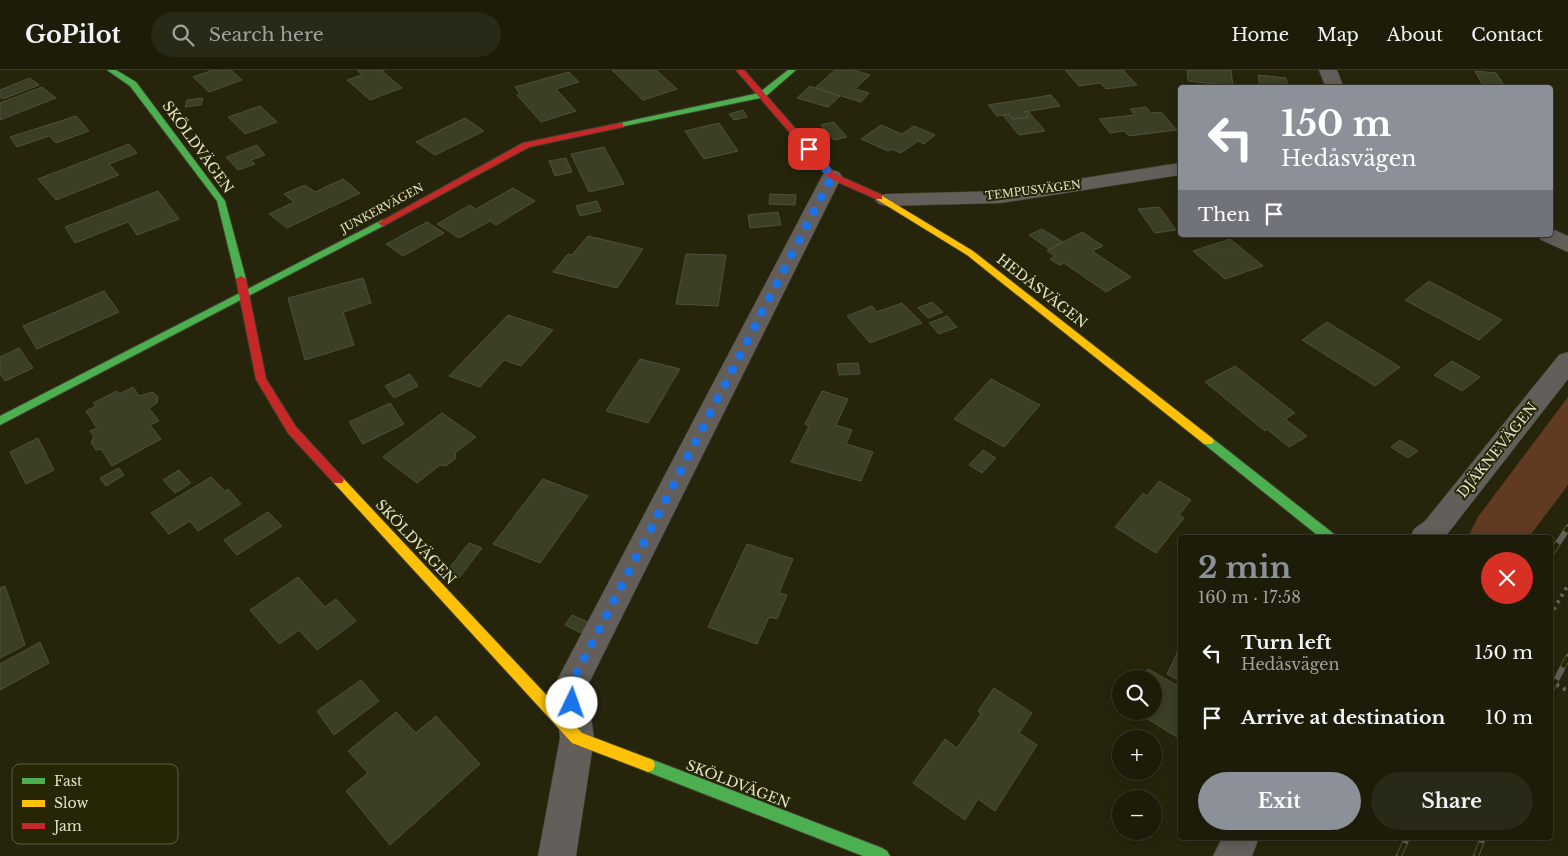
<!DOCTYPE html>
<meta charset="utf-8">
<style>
body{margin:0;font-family:"Libre Baskerville",serif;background:#292917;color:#f1f3f6;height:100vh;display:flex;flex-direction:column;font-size:19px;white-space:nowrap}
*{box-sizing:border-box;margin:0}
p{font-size:16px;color:#a0a19c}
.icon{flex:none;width:28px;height:28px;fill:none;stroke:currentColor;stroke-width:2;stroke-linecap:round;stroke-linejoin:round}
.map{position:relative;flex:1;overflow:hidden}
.panel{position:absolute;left:1178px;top:465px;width:375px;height:305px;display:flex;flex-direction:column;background:#1c1c09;border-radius:5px;box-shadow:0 2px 12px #0003,0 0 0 1px #3a3a2a}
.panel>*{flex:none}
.banner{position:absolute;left:1178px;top:15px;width:375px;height:152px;border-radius:5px;box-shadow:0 2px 12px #0003,0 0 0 1px #3a3a2a;background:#8c9099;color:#fff;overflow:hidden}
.controls{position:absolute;left:1112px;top:600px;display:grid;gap:10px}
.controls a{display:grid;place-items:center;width:50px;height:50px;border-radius:50%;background:#1c1c09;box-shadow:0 2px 12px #0003,0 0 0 1px #3a3a2a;font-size:25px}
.pin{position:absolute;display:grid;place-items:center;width:42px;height:42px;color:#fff;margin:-21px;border-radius:10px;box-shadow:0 2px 8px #0006}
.me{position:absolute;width:55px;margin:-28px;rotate:3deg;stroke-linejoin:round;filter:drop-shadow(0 0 4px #0008)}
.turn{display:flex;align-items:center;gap:18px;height:105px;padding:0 20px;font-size:22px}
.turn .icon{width:65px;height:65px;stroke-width:2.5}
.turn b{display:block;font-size:35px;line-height:42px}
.then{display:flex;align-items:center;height:48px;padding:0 20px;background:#0003;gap:10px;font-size:19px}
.round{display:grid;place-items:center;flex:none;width:52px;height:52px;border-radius:26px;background:#292917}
.summary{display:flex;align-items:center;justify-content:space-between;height:85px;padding:0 20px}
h1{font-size:30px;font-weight:800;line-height:38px;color:#8c9099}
.button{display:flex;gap:10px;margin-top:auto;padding:10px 20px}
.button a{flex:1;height:58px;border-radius:30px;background:#8c9099;color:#fff;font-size:20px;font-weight:800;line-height:58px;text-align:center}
.button a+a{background:#292917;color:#f1f3f6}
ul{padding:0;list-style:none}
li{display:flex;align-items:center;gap:15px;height:65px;padding:0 20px}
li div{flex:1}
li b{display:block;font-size:19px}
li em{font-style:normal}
header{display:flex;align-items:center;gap:30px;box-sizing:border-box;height:70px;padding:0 25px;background:#1c1c09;border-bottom:1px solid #3a3a2a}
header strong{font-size:24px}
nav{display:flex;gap:28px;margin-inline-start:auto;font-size:18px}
.search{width:350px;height:45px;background:#292917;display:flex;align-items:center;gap:12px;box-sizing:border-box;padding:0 18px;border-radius:28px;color:#a0a19c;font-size:19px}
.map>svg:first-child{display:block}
.green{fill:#613a22}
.building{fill:#3b3f26;stroke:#4e503e}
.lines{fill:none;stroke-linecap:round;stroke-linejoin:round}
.street-casing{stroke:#41412d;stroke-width:1}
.fast-casing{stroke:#41412d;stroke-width:2}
.slow-casing{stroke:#41412d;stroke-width:2}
.jam-casing{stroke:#41412d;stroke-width:2}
.path{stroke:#676259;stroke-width:4;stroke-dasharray:3 4.5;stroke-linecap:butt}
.street{fill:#635e59;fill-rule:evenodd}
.fast{fill:#4caf50;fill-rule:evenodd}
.slow{fill:#ffc107;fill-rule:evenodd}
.jam{fill:#c62828;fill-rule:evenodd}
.rail-far1-casing{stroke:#626055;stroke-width:5.5}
.rail-casing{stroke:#626055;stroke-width:6}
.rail-far1{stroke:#262505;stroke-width:4;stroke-dasharray:11;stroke-linecap:butt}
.rail{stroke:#262505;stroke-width:4.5;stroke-dasharray:14;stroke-linecap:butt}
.route{stroke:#1a73e8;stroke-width:9;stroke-dasharray:0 16.2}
.labels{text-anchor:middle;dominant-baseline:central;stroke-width:4;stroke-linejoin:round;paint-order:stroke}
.far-street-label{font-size:11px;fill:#e1e1ca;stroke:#262505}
.street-label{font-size:14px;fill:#e1e1ca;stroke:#262505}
.key{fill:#262505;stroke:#5e5d40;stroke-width:1}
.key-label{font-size:14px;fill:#e1e1ca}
</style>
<header>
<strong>GoPilot</strong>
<div class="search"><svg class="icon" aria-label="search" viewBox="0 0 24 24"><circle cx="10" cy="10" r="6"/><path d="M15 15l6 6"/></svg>Search here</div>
<nav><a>Home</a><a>Map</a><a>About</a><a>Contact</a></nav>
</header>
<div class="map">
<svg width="1568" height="786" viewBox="0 0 1568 786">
<rect width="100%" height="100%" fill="#26250c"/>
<path class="green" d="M1568,327V415L1529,467H1468L1478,447Z"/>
<path class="building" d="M213,0H231L242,10L209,22L193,7Z
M357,0H385L382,1L402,18L370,30L347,10L362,5Z
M612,0H656L677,19L643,30Z
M835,0H854L870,5L855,19L869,23L861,32L815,18Z
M1065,0H1123L1137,15L1106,19L1100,13L1079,16Z
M1187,0H1231L1233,16L1188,11Z
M1475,1L1496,3L1504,15L1482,14Z
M569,2L579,12L556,19L576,41L541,52L517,25L520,24L515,17Z
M1258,5L1286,8L1288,18H1260Z
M30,8L39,15L3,29L0,27V20Z
M810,16L815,18L840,26L828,37L797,28Z
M42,17L56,28L0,50V33Z
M1051,25L1060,36L1024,42L1029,47L1013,49L1009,44L997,46L988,35Z
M203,28L201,35L185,37L187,30Z
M260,36L277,52L245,64L228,47Z
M1146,37L1151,43L1161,42L1177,60L1129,66L1124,61L1110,63L1099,49L1135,45L1130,39Z
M743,40L747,47L734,50L729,44Z
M1028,41L1045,61L1019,65L1003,45L1009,44L1013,49L1029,47L1024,42Z
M76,46L89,61L56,73L49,66L17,77L10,67Z
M465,48L484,61L435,85L416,72Z
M834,52L847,67L834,70L821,55Z
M719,53L738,81L704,89L685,61Z
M881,55L902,64L914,56L935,65L924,74L918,71L901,83L891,79L888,81L861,69Z
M129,74L137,83L109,94L119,105L56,130L38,109Z
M257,75L265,85L251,90L255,94L238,100L226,87Z
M604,77L624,114L589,122L571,84Z
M566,88L572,102L555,106L549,91Z
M343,109L360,123L287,158L269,144L294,132L284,124L305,115L315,122Z
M513,118L535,131L496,155L490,151L459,168L437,154L470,135L476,139Z
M158,121L179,149L137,165L128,152L75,173L65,157Z
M770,124L796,125L795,135L769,134Z
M597,131L601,141L580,146L576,136Z
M1159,137L1176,160L1155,163L1138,139Z
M778,142L781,155L750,158L748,145Z
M427,152L444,163L403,186L386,174Z
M1042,159L1063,172L1049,179L1029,165Z
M1082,162L1103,176L1092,181L1131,207L1106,222L1064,193L1059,195L1050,189L1055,186L1047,181Z
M588,166L643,179L617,218L553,202L568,184L572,185Z
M1230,169L1263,196L1225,209L1193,181Z
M686,184L726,185L718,236L676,234Z
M363,208L371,233L343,242L354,275L305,290L288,228Z
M1429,211L1502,250L1479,270L1405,230Z
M104,221L119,242L37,279L23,256Z
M932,232L943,242L928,248L918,238Z
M902,233L922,253L870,273L847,246L872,236L877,242Z
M508,245L553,260L521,296L504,290L480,317L449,306Z
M947,246L957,257L939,264L929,253Z
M1327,252L1400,297L1375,316L1302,270Z
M19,278L33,298L5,311L0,304V287Z
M640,289L680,299L648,353L606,341Z
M1452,291L1480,307L1462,321L1434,305Z
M858,293L860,304L839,305L837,294Z
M1235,296L1295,343L1285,349L1307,366L1289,377L1267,359L1265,361L1205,312Z
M410,304L418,316L394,328L385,316Z
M991,309L1040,335L1004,377L954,349Z
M133,317L139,326L153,322L158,327L157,333L149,338L159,351L150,355L161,369L112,396L101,379L96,380L91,372L94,367L90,361L97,358L86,341L96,336L93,333L117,321L119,324Z
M822,321L848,329L836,355L852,360L846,374L873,382L861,411L791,392L809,356L805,354Z
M390,333L404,354L363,374L349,352Z
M442,343L476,367L455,383L456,388L446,396L440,395L417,413L383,387Z
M38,368L54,400L26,414L10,382Z
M1400,370L1418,381L1408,388L1391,377Z
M983,380L996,388L982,403L969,395Z
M119,398L124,405L106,416L100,408Z
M179,400L191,413L175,423L163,410Z
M211,407L225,421L228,419L241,434L198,461L190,451L169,464L151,443Z
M543,409L588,426L540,493L493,474Z
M1159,411L1191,430L1179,445L1184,448L1156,483L1115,457L1143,423L1147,426Z
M268,442L282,456L237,485L224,470Z
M469,473L482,478L459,508L446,502Z
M747,474L793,489L779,523L787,525L777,549L769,547L757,574L708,557Z
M298,507L325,537L336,529L356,551L317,580L299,560L279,574L250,540Z
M5,516L25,575L0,588V518Z
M572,545L588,552L581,563L565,555Z
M40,572L49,593L0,620V594Z
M1180,577V611L1167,604Z
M1148,599L1180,617V669L1135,641H1154V609H1143Z
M361,610L379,631L334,665L317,641Z
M994,618L1032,643L1019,663L1037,675L995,741L978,729L965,750L913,713L945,669L957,678L981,644L978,641Z
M396,642L416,663L436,646L480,694L390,775L346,721L368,703L348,681Z"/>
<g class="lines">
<g class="street-casing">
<path id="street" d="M1319,0H1337L1344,18H1326Z
M1180,93V105L1001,133L886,136L879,134L875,130L879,126L886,124L1001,121Z
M832,100L839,102L842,106L587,617L594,668L576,786H538L560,668L554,616L822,106L825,102Z
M1550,158L1568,166V182L1541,170L1538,165H1550Z
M1568,282V309L1445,467L1410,468L1414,459L1425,451L1559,285Z
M1222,768H1259L1252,786H1213Z"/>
</g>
<g class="fast-casing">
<path id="fast" d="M107,0H116L136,12L225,131L246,209L244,211L241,212L236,209L217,131L130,16Z
M788,0H796L765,27L620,57L616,55L620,53L759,23Z
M382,150L386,153L385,155L0,355V346Z
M1208,367L1212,368L1334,464L1336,468H1321L1204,374L1202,371Z
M648,688L882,778L887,781L890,786H863L648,702L643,700L641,695L643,690Z"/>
</g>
<g class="slow-casing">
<path id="slow" d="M879,124L973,181L1212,368L1214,371L1212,374H1204L967,185L876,129V125Z
M338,405L342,407L582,663L653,690L655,695L653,700L648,702L572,673L334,413L332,410L334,407Z"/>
</g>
<g class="jam-casing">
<path id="jam" d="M736,0H744L835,104L882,125V129H876L829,108Z
M620,53H623V57L529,77L385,155L382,156L378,153L523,73Z
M241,206L246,209L266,309L296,357L342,407L344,410L342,413H334L288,363L256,309L236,209Z"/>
</g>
<path class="path" d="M1550,546L1568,515
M1550,611L1568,621"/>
<use href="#street" class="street"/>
<use href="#fast" class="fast"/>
<use href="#slow" class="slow"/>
<use href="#jam" class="jam"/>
<g class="rail-far1-casing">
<path id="rail-far1" d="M1567,459L1568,457"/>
</g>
<g class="rail-casing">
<path id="rail" d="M1550,485L1568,458
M1550,622L1568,587
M1399,786L1407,768
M1476,786L1483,768"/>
</g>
<use href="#rail-far1" class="rail-far1"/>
<use href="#rail" class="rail"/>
</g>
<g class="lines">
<path class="route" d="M572,633L570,616L832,106L809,79"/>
</g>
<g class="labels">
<g class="far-street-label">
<text transform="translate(1033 120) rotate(-7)">TEMPUSVÄGEN</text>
<text transform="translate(382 138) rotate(-28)">JUNKERVÄGEN</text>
</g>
<g class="street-label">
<text transform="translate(198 77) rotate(54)">SKÖLDVÄGEN</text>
<text transform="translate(1042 221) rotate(38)">HEDÅSVÄGEN</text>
<text transform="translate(1497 380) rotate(-51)">DJÄKNEVÄGEN</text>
<text transform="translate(416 472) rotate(47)">SKÖLDVÄGEN</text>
<text transform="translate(738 714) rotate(21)">SKÖLDVÄGEN</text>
</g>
</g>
<rect x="12" y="694" width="166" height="80" rx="8" class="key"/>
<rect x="22" y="708" width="23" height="6" fill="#4caf50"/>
<rect x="22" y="730" width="23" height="7" fill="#ffc107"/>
<rect x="22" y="753" width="23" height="6" fill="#c62828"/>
<g class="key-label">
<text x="54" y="716">Fast</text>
<text x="54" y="738">Slow</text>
<text x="54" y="761">Jam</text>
</g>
</svg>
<div class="controls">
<a><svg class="icon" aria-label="search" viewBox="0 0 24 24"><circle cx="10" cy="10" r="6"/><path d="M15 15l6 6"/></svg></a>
<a>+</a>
<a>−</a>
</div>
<div class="pin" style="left:809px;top:79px;background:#d93025"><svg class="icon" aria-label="arrive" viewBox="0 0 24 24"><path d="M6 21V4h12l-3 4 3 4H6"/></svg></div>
<svg class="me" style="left:572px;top:633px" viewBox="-20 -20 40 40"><circle r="19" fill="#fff"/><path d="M0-13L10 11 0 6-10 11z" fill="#1a73e8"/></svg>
<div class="banner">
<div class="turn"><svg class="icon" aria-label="left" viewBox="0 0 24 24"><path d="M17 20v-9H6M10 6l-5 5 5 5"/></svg><div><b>150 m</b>Hedåsvägen</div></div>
<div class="then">Then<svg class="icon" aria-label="arrive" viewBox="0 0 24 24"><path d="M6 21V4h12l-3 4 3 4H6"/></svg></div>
</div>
<section class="panel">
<div class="summary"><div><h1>2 min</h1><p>160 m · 17:58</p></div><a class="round" style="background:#d93025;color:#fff"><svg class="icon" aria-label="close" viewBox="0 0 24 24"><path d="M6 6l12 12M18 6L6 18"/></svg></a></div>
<ul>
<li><svg class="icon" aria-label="left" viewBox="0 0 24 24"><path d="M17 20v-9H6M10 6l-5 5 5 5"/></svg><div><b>Turn left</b><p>Hedåsvägen</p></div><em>150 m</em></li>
<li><svg class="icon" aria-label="arrive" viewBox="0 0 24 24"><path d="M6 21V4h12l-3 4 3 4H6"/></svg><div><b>Arrive at destination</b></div><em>10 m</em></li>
</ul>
<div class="button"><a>Exit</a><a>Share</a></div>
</section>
</div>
